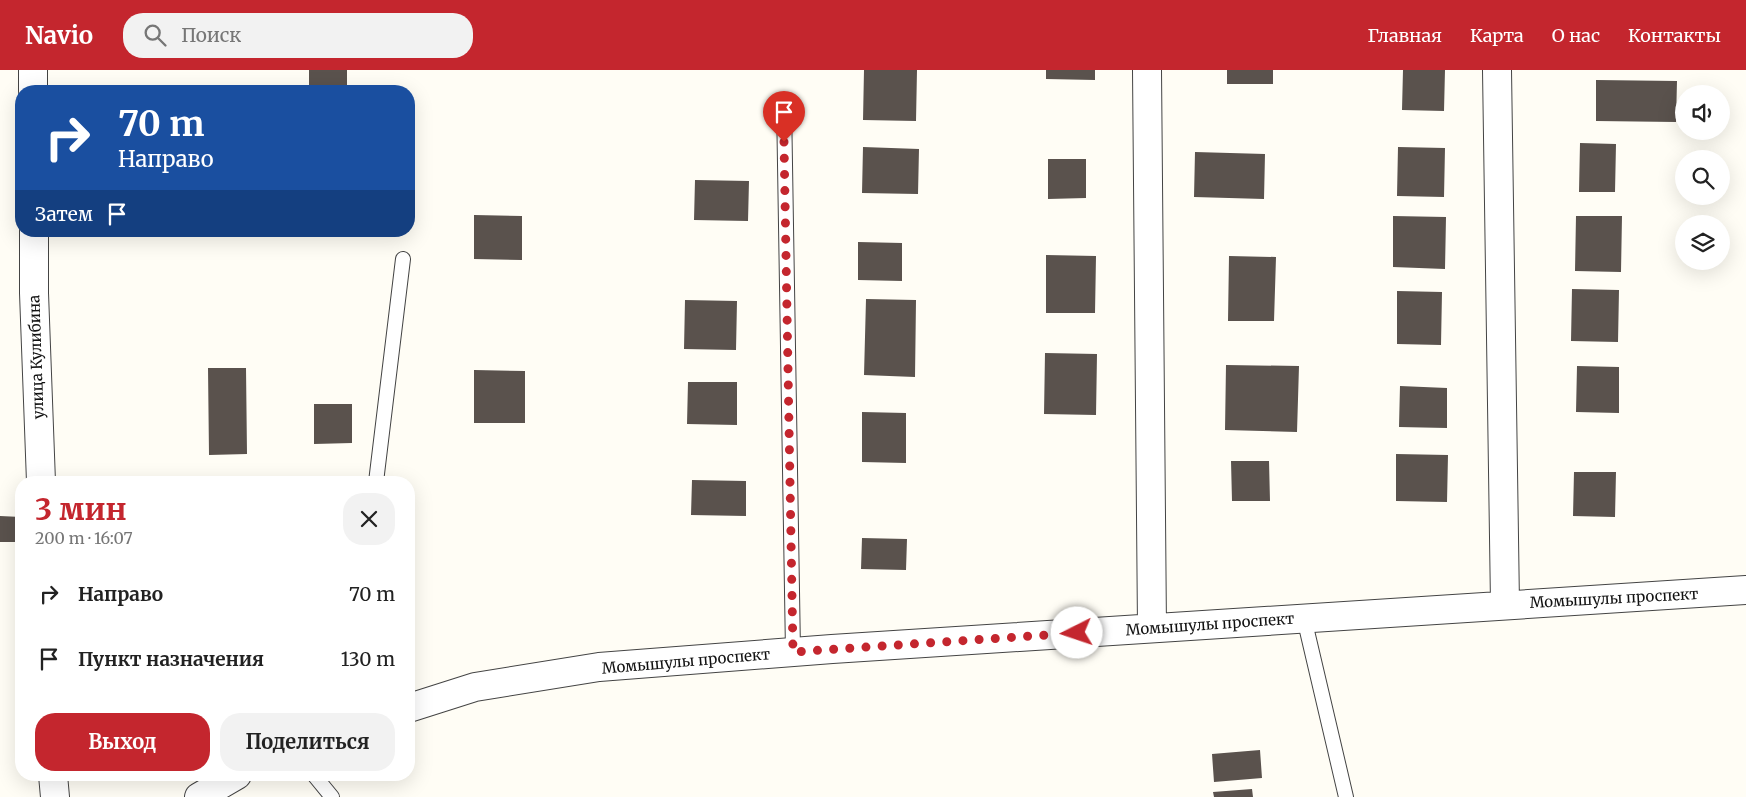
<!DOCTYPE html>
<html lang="ru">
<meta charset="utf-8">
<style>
body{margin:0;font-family:Merriweather,serif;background:#f2f2f2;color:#222;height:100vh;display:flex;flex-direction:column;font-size:19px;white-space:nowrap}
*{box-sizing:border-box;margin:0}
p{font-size:16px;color:#767676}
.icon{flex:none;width:28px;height:28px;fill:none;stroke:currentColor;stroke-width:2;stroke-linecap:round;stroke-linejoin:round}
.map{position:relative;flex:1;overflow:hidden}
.drawer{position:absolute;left:15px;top:406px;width:400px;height:305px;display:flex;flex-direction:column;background:#fff;border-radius:20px;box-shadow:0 5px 20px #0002}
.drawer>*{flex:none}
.guide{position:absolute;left:15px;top:15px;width:400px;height:152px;border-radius:20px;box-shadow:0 5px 20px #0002;background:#1a4fa0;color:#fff;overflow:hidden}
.buttons{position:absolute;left:1675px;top:15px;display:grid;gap:10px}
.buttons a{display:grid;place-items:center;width:55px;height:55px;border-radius:50%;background:#fff;box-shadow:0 5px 20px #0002;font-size:25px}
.pin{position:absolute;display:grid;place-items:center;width:42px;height:42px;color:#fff;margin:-51px -21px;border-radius:50% 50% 50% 0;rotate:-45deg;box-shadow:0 0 5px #0007}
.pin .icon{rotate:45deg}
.me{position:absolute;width:55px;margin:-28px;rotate:266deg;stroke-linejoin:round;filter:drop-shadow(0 0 4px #0008)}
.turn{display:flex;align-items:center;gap:18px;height:105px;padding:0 20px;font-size:22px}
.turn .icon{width:65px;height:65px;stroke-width:2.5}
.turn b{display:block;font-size:35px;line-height:42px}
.then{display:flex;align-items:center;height:48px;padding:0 20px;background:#0003;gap:10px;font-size:19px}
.round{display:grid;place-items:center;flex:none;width:52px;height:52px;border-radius:20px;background:#f2f2f2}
.overview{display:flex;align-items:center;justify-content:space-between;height:85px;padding:0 20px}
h1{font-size:30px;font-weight:700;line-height:38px;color:#c4262e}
.primary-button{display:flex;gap:10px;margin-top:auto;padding:10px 20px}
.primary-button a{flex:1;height:58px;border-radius:20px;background:#c4262e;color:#fff;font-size:20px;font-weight:700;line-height:58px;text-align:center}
.primary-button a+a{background:#f2f2f2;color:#222}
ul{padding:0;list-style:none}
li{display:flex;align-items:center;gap:15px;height:65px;padding:0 20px}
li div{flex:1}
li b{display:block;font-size:19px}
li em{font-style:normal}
header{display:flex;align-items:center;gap:30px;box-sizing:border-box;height:70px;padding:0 25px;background:#c4262e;color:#fff}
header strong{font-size:24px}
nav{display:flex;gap:28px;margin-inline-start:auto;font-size:18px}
.search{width:350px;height:45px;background:#f2f2f2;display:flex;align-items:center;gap:12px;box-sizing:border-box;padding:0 18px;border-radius:20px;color:#767676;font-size:19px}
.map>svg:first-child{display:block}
.building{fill:#5a524d}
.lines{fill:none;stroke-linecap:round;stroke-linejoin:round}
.lane-casing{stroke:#444;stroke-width:16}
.street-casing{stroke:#444;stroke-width:30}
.lane{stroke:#fff;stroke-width:14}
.street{stroke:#fff;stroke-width:28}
.route{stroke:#c4262e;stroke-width:9;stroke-dasharray:0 16.2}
.labels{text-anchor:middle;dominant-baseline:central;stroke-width:5;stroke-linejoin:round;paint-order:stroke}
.street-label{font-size:15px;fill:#111;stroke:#fff}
</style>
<header>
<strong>Navio</strong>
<div class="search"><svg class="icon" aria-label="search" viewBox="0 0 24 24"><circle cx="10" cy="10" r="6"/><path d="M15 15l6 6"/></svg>Поиск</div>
<nav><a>Главная</a><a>Карта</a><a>О нас</a><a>Контакты</a></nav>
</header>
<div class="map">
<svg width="1746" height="727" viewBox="0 0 1746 727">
<rect width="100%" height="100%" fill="#fffdf5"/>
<path class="building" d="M309,0H347V21H309Z
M864,0H917L916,51L863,50Z
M1046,0H1095V10L1046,9Z
M1227,0H1273V14H1227Z
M1403,0H1445L1444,41L1402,40Z
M1596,10L1677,11L1676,52L1596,51Z
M1580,73L1616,74L1615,122H1579Z
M863,77L919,79L918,124L862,123Z
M1398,77L1445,78L1444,127L1397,126Z
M1195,82L1265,84L1264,129L1194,127Z
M1048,89H1086V128L1048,129Z
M695,110L749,111L748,151L694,150Z
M474,145L522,146V190L474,189Z
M1393,146L1446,147L1445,199L1393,197Z
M1576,146H1622L1621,202L1575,201Z
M858,172L902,173V211L858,210Z
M1046,185L1096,186L1095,243H1046Z
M1229,186L1276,187L1274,251H1228Z
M1572,219L1619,220L1618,272L1571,271Z
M1397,221L1442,222L1441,275L1397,274Z
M866,229L916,230L915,307L864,305Z
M685,230L737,231L736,280L684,279Z
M1045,283L1097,284L1096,345L1044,344Z
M1226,295L1299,296L1297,362L1225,360Z
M1577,296L1619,297V343L1576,342Z
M208,298H246L247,384L209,385Z
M474,300L525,301V353H474Z
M688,312H737V355L687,354Z
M1400,316L1447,318V358L1399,357Z
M314,334H352V373L314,374Z
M862,342L906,343V393L862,392Z
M1396,384L1448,385L1447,432L1396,431Z
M1231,391H1269L1270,431H1232Z
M1574,402H1616L1615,447L1573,446Z
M692,410L746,411V446L691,445Z
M0,446L21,447V472H0Z
M862,468L907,469L906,500L861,499Z
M1260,680L1262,708L1214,712L1212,684Z
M1252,719L1253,727H1214L1213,722Z"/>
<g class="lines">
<g class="lane-casing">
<path id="lane" d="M784,33L793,582
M376,412L403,189
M1304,548L1346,727
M314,705L332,727"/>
</g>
<g class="street-casing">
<path id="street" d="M33,0V21
M1147,0L1152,558
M1497,0L1505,534
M34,161V223L41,412
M409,638L475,617L599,597L832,579L1746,520
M53,705L55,727
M199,727L237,705"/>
</g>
<use href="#lane" class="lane"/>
<use href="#street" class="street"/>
</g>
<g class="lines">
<path class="route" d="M784,72L793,582L1077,563"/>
</g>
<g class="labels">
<g class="street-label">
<text transform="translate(36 287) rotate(-92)">улица Кулибина</text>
<text transform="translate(1614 528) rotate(-3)">Момышулы проспект</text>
<text transform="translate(1210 554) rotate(-4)">Момышулы проспект</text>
<text transform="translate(686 591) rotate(-5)">Момышулы проспект</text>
</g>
</g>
</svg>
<div class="buttons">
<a><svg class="icon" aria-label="sound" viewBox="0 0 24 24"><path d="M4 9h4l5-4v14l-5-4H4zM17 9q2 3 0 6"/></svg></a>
<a><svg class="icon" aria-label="search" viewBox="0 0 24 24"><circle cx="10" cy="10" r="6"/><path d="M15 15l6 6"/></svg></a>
<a><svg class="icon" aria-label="layers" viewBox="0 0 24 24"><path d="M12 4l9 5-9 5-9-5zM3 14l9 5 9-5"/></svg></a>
</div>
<div class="pin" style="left:784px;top:72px;background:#d93025"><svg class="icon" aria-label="arrive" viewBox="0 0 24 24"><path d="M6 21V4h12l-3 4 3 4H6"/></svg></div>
<svg class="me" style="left:1077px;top:563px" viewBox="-20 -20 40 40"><circle r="19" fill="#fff"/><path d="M0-13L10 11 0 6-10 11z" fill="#c4262e"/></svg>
<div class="guide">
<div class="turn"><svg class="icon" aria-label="right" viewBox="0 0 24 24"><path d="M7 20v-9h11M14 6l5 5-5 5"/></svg><div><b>70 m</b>Направо</div></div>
<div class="then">Затем<svg class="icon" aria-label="arrive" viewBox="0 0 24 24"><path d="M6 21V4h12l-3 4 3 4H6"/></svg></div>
</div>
<section class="drawer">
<div class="overview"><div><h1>3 мин</h1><p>200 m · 16:07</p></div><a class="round"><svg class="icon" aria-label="close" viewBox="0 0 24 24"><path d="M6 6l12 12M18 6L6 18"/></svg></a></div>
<ul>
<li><svg class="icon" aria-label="right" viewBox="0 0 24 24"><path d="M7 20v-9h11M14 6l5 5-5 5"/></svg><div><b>Направо</b></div><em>70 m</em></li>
<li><svg class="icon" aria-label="arrive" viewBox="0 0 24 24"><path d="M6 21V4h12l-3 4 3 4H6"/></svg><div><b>Пункт назначения</b></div><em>130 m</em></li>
</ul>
<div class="primary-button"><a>Выход</a><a>Поделиться</a></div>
</section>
</div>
